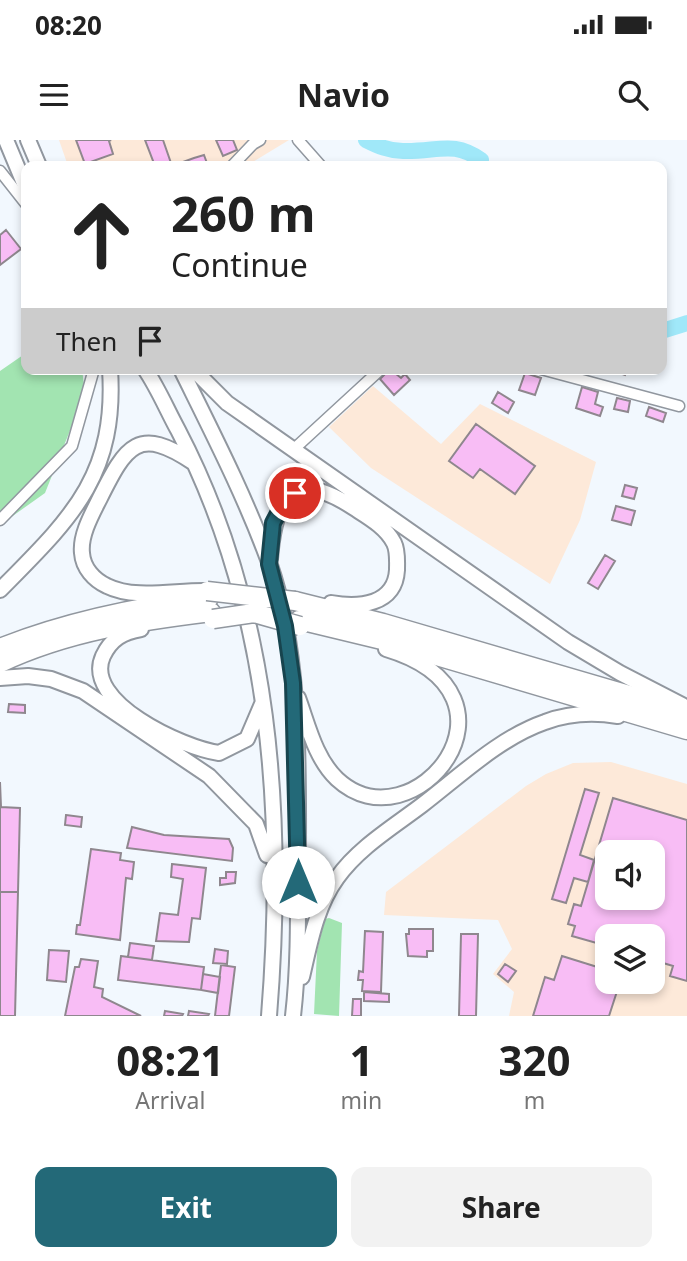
<!DOCTYPE html>
<style>
body{margin:0;font-family:"Noto Sans",sans-serif;background:#f2f2f2;color:#222;height:100vh;display:flex;flex-direction:column;font-size:26px;white-space:nowrap}
*{box-sizing:border-box;margin:0}
p{font-size:23px;color:#767676}
.icon{flex:none;width:38px;height:38px;fill:none;stroke:currentColor;stroke-width:2;stroke-linecap:round;stroke-linejoin:round}
.map{position:relative;height:876px;overflow:hidden}
.details{display:flex;flex-direction:column;background:#fff;flex:1}
.details>*{flex:none}
.banner{position:absolute;left:21px;top:21px;width:646px;height:214px;border-radius:14px;box-shadow:0 4px 10px #0003;background:#fff;color:#222;overflow:hidden}
.fabs{position:absolute;left:595px;top:700px;display:grid;gap:14px}
.fabs a{display:grid;place-items:center;width:70px;height:70px;border-radius:14px;background:#fff;box-shadow:0 4px 10px #0003;font-size:35px}
.pin{position:absolute;display:grid;place-items:center;width:60px;height:60px;color:#fff;margin:-30px;border:4px solid #fff;border-radius:50%;box-shadow:0 2px 7px #0007}
.me{position:absolute;width:77px;margin:-38px;rotate:0deg;stroke-linejoin:round;filter:drop-shadow(0 0 5px #0008)}
.turn{display:flex;align-items:center;gap:24px;height:147px;padding:0 35px;font-size:32px}
.turn .icon{width:91px;height:91px;stroke-width:2.5}
.turn b{display:block;font-size:49px;line-height:60px}
.then{display:flex;align-items:center;height:66px;padding:0 35px;background:#0003;gap:14px;font-size:26px}
.eta{display:flex;justify-content:space-evenly;align-items:center;height:119px;text-align:center}
.eta b{font-size:42px;font-weight:700;line-height:49px}
.cta{display:flex;gap:14px;margin-top:auto;padding:14px 35px}
.cta a{flex:1;height:80px;border-radius:14px;background:#236978;color:#fff;font-size:28px;font-weight:700;line-height:80px;text-align:center}
.cta a+a{background:#f2f2f2;color:#222}
.status{display:flex;justify-content:space-between;align-items:center;height:49px;padding:0 35px;background:#fff;direction:ltr}
.status svg{height:19px;fill:currentColor}
header{display:flex;justify-content:space-between;align-items:center;height:91px;padding:0 35px;background:#fff;font-size:32px;font-weight:700}
.map>svg:first-child{display:block}
.commercial{fill:#fde9d9;fill-rule:evenodd}
.green{fill:#a2e4b1}
.lines{fill:none;stroke-linecap:round;stroke-linejoin:round}
.river{stroke:#a0e8f9;stroke-width:16}
.building{fill:#f8bdf5;stroke:#8f878e;stroke-width:2;fill-rule:evenodd}
.street-casing{stroke:#91979f;stroke-width:13}
.primary-casing{stroke:#91979f;stroke-width:18}
.highway-casing{stroke:#91979f;stroke-width:21}
.street{stroke:#fff;stroke-width:10}
.primary{stroke:#fff;stroke-width:14}
.highway{stroke:#fff;stroke-width:18}
.highway-bridge-casing{stroke:#91979f;stroke-width:21;stroke-linecap:butt}
.highway-bridge{stroke:#fff;stroke-width:18}
.route-casing{stroke:#17444e;stroke-width:18}
.route{stroke:#236978;stroke-width:12}
</style>
<div class="status"><b>08:20</b><svg viewBox="0 0 49 12"><path d="M0 12V9h3v3zM5 12V6h3v6zM10 12V3h3v9zM15 12V0h3v12zM26 1h20v11H26zM47 4h2v5h-2z"/></svg></div>
<header><svg class="icon" aria-label="menu" viewBox="0 0 24 24"><path d="M4 6h16M4 12h16M4 18h16"/></svg>Navio<svg class="icon" aria-label="search" viewBox="0 0 24 24"><circle cx="10" cy="10" r="6"/><path d="M15 15l6 6"/></svg></header>
<div class="map">
<svg width="687" height="876" viewBox="0 0 687 876">
<rect width="100%" height="100%" fill="#f2f8fe"/>
<path class="commercial" d="M59,0H289L246,26H68Z
M373,246L441,304L480,264L596,322L580,380L550,444L371,328L329,287Z
M611,622L687,644V876H509L514,852L493,834L512,809L498,780L384,775L386,752L526,646L546,634L573,623ZM607,712H653V758H607ZM607,796H653V842H607Z"/>
<path class="green" d="M26,213V229H82L85,253L45,353L0,385V231Z
M329,778L342,783L339,876L314,874L317,811L325,779Z"/>
<g class="lines">
<path class="river" d="M366,0C378,6 389,11 403,11C438,12 453,0 481,20L478,26
M662,191L687,183"/>
</g>
<path class="building" d="M76,0H111L109,1L113,14L85,24Z
M145,0H163L172,26H155Z
M216,0H233L237,10L223,16Z
M204,15L208,26H172L194,18Z
M6,90L21,109L0,125V95Z
M390,229L401,238L405,234L410,240L394,255L380,239Z
M608,229H627L625,235Z
M525,233L541,238L535,255L519,250Z
M582,247L598,252L595,264L603,267L600,276L576,268Z
M498,252L514,262L508,273L492,263Z
M617,258L630,261L628,272L614,269Z
M649,267L666,273L663,282L646,276Z
M476,284L535,326L515,354L480,329L473,338L449,321Z
M625,345L637,348L634,359L622,356Z
M616,366L635,371L631,385L612,380Z
M605,415L615,421L598,449L588,443Z
M9,564L25,565V573L8,572Z
M0,642L1,667L20,668L18,752H0Z
M585,649L599,653L580,715L594,720L588,742L574,738L566,763L552,759Z
M613,658L687,680V841L670,836L673,826L653,820V796H607V806L572,796L575,786L568,784L574,764L581,766ZM607,712H653V758H607Z
M66,675L82,677L81,687L65,685Z
M132,687L164,695L229,699L233,708L232,721L127,708Z
M91,709L121,713L120,720L134,722L132,739L126,738L120,800L76,794L77,785H80Z
M172,724L206,728L200,779L192,778L189,802L156,801L160,773L178,775L183,739L171,737Z
M226,732H236L235,743L220,745V738H226Z
M0,752H18L15,876H0Z
M409,789H433V811H427V817L408,816L406,794H409Z
M365,791L383,792L381,852L362,851L363,840H358L359,831L363,832Z
M461,794H478L476,876H459Z
M130,803L154,806L152,820L128,817Z
M215,809L228,811L227,824L213,823Z
M49,810L69,811L66,842L47,840Z
M121,816L204,827L201,850L118,840Z
M562,816L607,830V842H620L609,876H533L545,837L554,840Z
M81,819L98,821L94,847L103,849L102,857L141,876H65L75,827H79Z
M505,824L516,831L508,842L498,834Z
M221,825L235,827L229,876H215Z
M203,834L220,837L218,853L201,850Z
M364,852L389,854V862L364,861Z
M353,859H361V876H352Z
M165,871L183,874L182,876H164Z
M189,871L209,874L208,876H188Z"/>
<g class="lines">
<g class="street-casing">
<path id="street" d="M298,0L321,26
M232,26L253,4L260,0
M0,31L26,64
M541,229L679,266
M294,309L381,229
M0,380L72,306L94,229"/>
</g>
<g class="primary-casing">
<path id="primary" d="M6,0L26,48
M28,0L39,26
M145,229C158,248 167,270 178,290C272,470 285,676 269,876
M181,229C212,292 245,356 269,422C301,514 298,621 298,717C298,770 299,824 293,876
M193,229L227,263L568,502L620,533L682,565
M194,323C138,285 126,306 100,358C92,374 80,395 82,413C83,428 94,440 107,446C135,460 176,450 207,451
M270,419C275,357 292,327 354,368C368,377 386,387 394,403C398,411 397,421 397,430C395,465 359,468 331,463
M0,450C70,379 117,337 110,229
M141,489C123,492 111,499 103,516C82,562 183,608 219,613L247,599L262,564
M0,538L28,536L51,539L83,551L209,636L256,684L267,715
M298,558C308,585 315,618 337,639C413,710 539,555 386,509
M302,837C310,803 316,767 337,738C358,708 393,687 422,665C460,636 499,598 545,582C569,573 593,572 618,576"/>
</g>
<g class="highway-casing">
<path id="highway" d="M295,461L383,483L687,572
M299,480L386,501L687,590
M0,508C68,481 136,467 209,458
M0,523C68,491 138,481 211,472"/>
</g>
<use href="#street" class="street"/>
<use href="#primary" class="primary"/>
<use href="#highway" class="highway"/>
<g class="highway-bridge-casing">
<path id="highway-bridge" d="M207,451L295,461
M213,479L254,473L300,486"/>
</g>
<use href="#highway-bridge" class="highway-bridge"/>
</g>
<g class="lines">
<g class="route-casing">
<path id="route" d="M295,353L285,360L273,383L269,424L285,486L293,543L298,742"/>
</g>
<use href="#route" class="route"/>
</g>
</svg>
<div class="fabs">
<a><svg class="icon" aria-label="sound" viewBox="0 0 24 24"><path d="M4 9h4l5-4v14l-5-4H4zM17 9q2 3 0 6"/></svg></a>
<a><svg class="icon" aria-label="layers" viewBox="0 0 24 24"><path d="M12 4l9 5-9 5-9-5zM3 14l9 5 9-5"/></svg></a>
</div>
<div class="pin" style="left:295px;top:353px;background:#d93025"><svg class="icon" aria-label="arrive" viewBox="0 0 24 24"><path d="M6 21V4h12l-3 4 3 4H6"/></svg></div>
<svg class="me" style="left:298px;top:742px" viewBox="-20 -20 40 40"><circle r="19" fill="#fff"/><path d="M0-13L10 11 0 6-10 11z" fill="#236978"/></svg>
<div class="banner">
<div class="turn"><svg class="icon" aria-label="ahead" viewBox="0 0 24 24"><path d="M12 20V5M6 11l6-6 6 6"/></svg><div><b>260 m</b>Continue</div></div>
<div class="then">Then<svg class="icon" aria-label="arrive" viewBox="0 0 24 24"><path d="M6 21V4h12l-3 4 3 4H6"/></svg></div>
</div>
</div>
<section class="details">
<div class="eta">
<div><b>08:21</b><p>Arrival</p></div>
<div><b>1</b><p>min</p></div>
<div><b>320</b><p>m</p></div>
</div>
<div class="cta"><a>Exit</a><a>Share</a></div>
</section>
